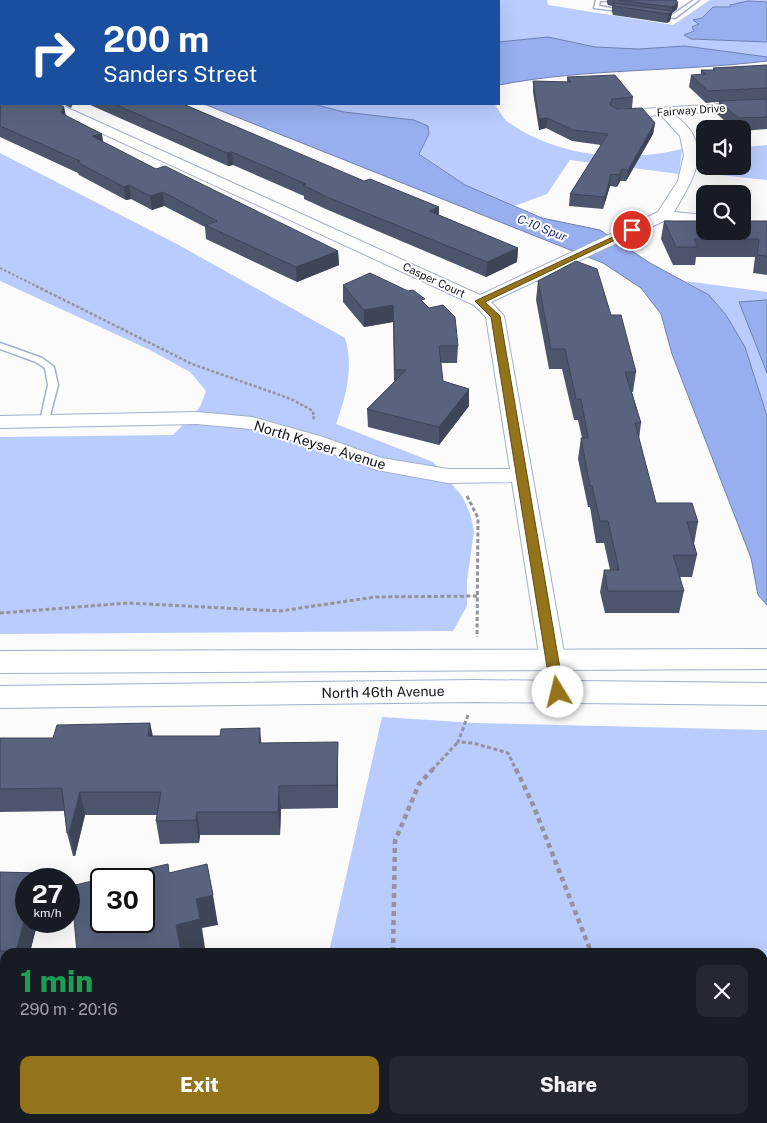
<!DOCTYPE html>
<meta charset="utf-8">
<style>
body{margin:0;font-family:"Public Sans",sans-serif;background:#242831;color:#f1f3f6;height:100vh;display:flex;flex-direction:column;font-size:19px;white-space:nowrap}
*{box-sizing:border-box;margin:0}
p{font-size:16px;color:#9ea1a6}
.icon{flex:none;width:28px;height:28px;fill:none;stroke:currentColor;stroke-width:2;stroke-linecap:round;stroke-linejoin:round}
.map{position:relative;flex:1;overflow:hidden}
.details{position:absolute;left:0px;top:948px;width:768px;height:176px;display:flex;flex-direction:column;background:#171b24;border-radius:15px 15px 0 0;box-shadow:0 5px 20px #0002}
.details>*{flex:none}
.guide{position:absolute;left:0px;top:0px;width:500px;height:105px;box-shadow:0 5px 20px #0002;background:#1a4fa0;color:#fff;overflow:hidden}
.controls{position:absolute;left:696px;top:120px;display:grid;gap:10px}
.controls a{display:grid;place-items:center;width:55px;height:55px;border-radius:10px;background:#171b24;box-shadow:0 5px 20px #0002;font-size:25px}
.speed{position:absolute;left:15px;top:868px;display:flex;gap:10px;font-size:25px;font-weight:700;text-align:center}
.speed>*{display:grid;place-content:center;width:65px;height:65px;border-radius:50%;background:#171b24;box-shadow:0 5px 20px #0002;line-height:1}
.speed small{font-size:12px;font-weight:400}
.speed .limit{border:2px solid #111;border-radius:8px;background:#fff;color:#111}
.pin{position:absolute;display:grid;place-items:center;width:42px;height:42px;color:#fff;margin:-21px;border:2px solid #fff;border-radius:50%;box-shadow:0 1px 5px #0007}
.me{position:absolute;width:55px;margin:-28px;rotate:351deg;stroke-linejoin:round;filter:drop-shadow(0 0 4px #0008)}
.turn{display:flex;align-items:center;gap:18px;height:105px;padding:0 20px;font-size:22px}
.turn .icon{width:65px;height:65px;stroke-width:2.5}
.turn b{display:block;font-size:35px;line-height:42px}
.round{display:grid;place-items:center;flex:none;width:52px;height:52px;border-radius:10px;background:#242831}
.head{display:flex;align-items:center;justify-content:space-between;height:85px;padding:0 20px}
h1{font-size:30px;font-weight:800;line-height:38px;color:#1e9e55}
.button{display:flex;gap:10px;margin-top:auto;padding:10px 20px}
.button a{flex:1;height:58px;border-radius:10px;background:#93741b;color:#fff;font-size:20px;font-weight:800;line-height:58px;text-align:center}
.button a+a{background:#242831;color:#f1f3f6}
.map>svg:first-child{display:block}
.green{fill:#b9ccfd}
.water{fill:#97afef;stroke:#6f81b1}
.lines{fill:none;stroke-linecap:round;stroke-linejoin:round}
.lane-casing{stroke:#a3afcc;stroke-width:3}
.street-casing{stroke:#a3afcc;stroke-width:2}
.secondary-casing{stroke:#a3afcc;stroke-width:2}
.path-far4{stroke:#929499;stroke-width:1;stroke-dasharray:2 1;stroke-linecap:butt}
.path-far3{stroke:#929499;stroke-width:2;stroke-dasharray:2.5 2;stroke-linecap:butt}
.path-far2{stroke:#929499;stroke-width:2.5;stroke-dasharray:3 2;stroke-linecap:butt}
.path-far1{stroke:#929499;stroke-width:3;stroke-dasharray:4 2.5;stroke-linecap:butt}
.path{stroke:#929499;stroke-width:4.5;stroke-dasharray:5 4;stroke-linecap:butt}
.lane{fill:#fff;fill-rule:evenodd}
.street{fill:#fff;fill-rule:evenodd}
.secondary{fill:#fff;fill-rule:evenodd}
.wall{fill:#4d556c}
.shaded-wall{fill:#3e4558}
.building{fill:#59637e;stroke:#3e4558}
.route{fill:#93741b;stroke:#604b12}
.labels{text-anchor:middle;dominant-baseline:central;stroke-width:4;stroke-linejoin:round;paint-order:stroke}
.far-street-label{font-size:11px;fill:#111520;stroke:#fff}
.far-water-label{font-size:12px;font-style:italic;fill:#1d3078;stroke:#fff}
.street-label{font-size:14px;fill:#111520;stroke:#fff}
</style>
<div class="map">
<svg width="767" height="1123" viewBox="0 0 767 1123">
<rect width="100%" height="100%" fill="#fbfbfb"/>
<path class="green" d="M0,0H547L548,5L673,25L710,0H767V61C678,72 587,68 499,85V1H1V51Z
M313,104H494C499,109 502,118 508,122C557,157 624,163 682,149L679,174L570,160L547,194L514,206L465,185L419,153L429,134L427,126L414,120L344,112Z
M767,145V180L710,174V166H742L743,147Z
M0,153L177,244L345,338C354,367 346,397 336,424L433,462L462,496L470,513L474,531L467,580V606L453,631L0,634V437L173,435L200,407L206,391L190,372L150,350L0,281Z
M685,281L767,292V416L745,347L726,315L709,295Z
M382,717L475,723L767,730V1123H279L280,1119H762V952H329Z"/>
<path class="water" d="M748,1L767,2V42L691,39L684,35L694,31L692,27L699,24L693,20L702,18L713,7H730V5Z
M548,37L595,47L638,49L685,46L767,57V61C678,72 587,68 499,85V42Z
M204,104H313L344,112L414,120L428,126L429,134L419,154L465,185L542,218L600,230L650,263L709,295L726,315L745,347L767,416V605L758,595L751,558L672,354L661,314L641,288L603,263Z
M767,300V373L739,302Z"/>
<g class="lines">
<g class="lane-casing">
<path id="lane" d="M596,0H623L600,1L599,6L628,11L626,12L594,8Z
M694,0H699L675,18L655,15L657,14L672,15Z
M0,343L42,358L54,367L58,385L48,423L45,424L40,421L48,385L45,368L36,362L0,349Z"/>
</g>
<g class="street-casing">
<path id="street" d="M767,101V109L674,114C680,120 690,127 693,135C707,162 687,189 674,212L705,215V225L666,220L491,302L504,316L571,692L568,699L558,702L548,699L545,692L512,482L448,483L377,470L309,445L251,429L197,424L0,428V416L197,412L252,417L323,437L382,458L448,469H510L486,317L474,305L45,107L43,104H59L480,295L658,212L678,181L684,155L680,136L661,115L616,118L610,114L611,111Z"/>
</g>
<g class="secondary-casing">
<path id="secondary" d="M767,649V669L0,673V651Z
M473,680L767,683V705L473,702L0,708V686Z"/>
</g>
<path class="path-far4" d="M51,1L53,0"/>
<path class="path-far3" d="M0,268L38,287"/>
<path class="path-far2" d="M36,286L192,364L291,399L313,411L314,421"/>
<path class="path-far1" d="M467,496L478,518L477,637
M0,613L128,603L280,611L375,597L477,596
M468,715L458,742L473,743L508,753L516,770
M432,770L458,742"/>
<path class="path" d="M516,769L534,807L591,952
M393,952L395,841L419,784L433,769
M401,1119V1123
M668,1119L670,1123"/>
<use href="#lane" class="lane"/>
<use href="#street" class="street"/>
<use href="#secondary" class="secondary"/>
</g>
<path class="wall" d="M607,0H676L678,3L677,9L672,13L670,21L667,23L613,15L612,12V6L608,5L607,3Z
M0,44L1,104L64,107L66,116L102,134L103,142L156,169L338,251L339,265L297,282L206,239L205,227L164,206L152,210L131,199L126,200L79,175L78,173L0,137Z
M767,65V129L742,131V129H734L717,114L719,102L706,103L689,87L691,75H701V70H713V68Z
M567,77L633,97L632,108L617,109L655,123L653,134L626,181H620L617,187L610,186L603,209L569,206L570,194L601,145L572,141L546,128L539,130L533,92V81L567,82Z
M63,104H73L71,108Z
M88,104H183L439,215L518,248L517,262L486,277L328,210L304,199V196L233,165L228,166Z
M664,221H767V275L753,273L755,257H696L695,265H673L661,239Z
M538,281L611,315L636,372L633,392H632L641,423L639,439L656,503L698,522L694,544L697,555L692,577H679L684,591L679,613H605L600,592L604,570H610L604,543H596L590,507H588L578,459L581,438H582L578,420H574L562,369H549L536,300Z
M343,285L424,303L458,346L457,363H441L443,381L469,406L439,445L368,427L367,409L394,382L393,322L364,327L343,302Z
M150,723L153,736L262,743L338,765V808L281,809L280,835H200L199,843L160,844L156,821L157,815H85L75,856H73L67,833L64,811L0,812V738H53Z
M0,872L38,873L40,879H26V921H38L30,952H5V974H0Z"/>
<path class="shaded-wall" d="M678,3L677,9L672,13L670,21L667,23L668,14L672,11V7Z
M64,107L66,119L61,113Z
M547,118L546,128L539,130V119Z
M655,123L653,134L626,181L628,170Z
M102,134L103,146L92,136Z
M232,152L233,165L228,166L227,153Z
M622,169L620,181L617,187L619,175Z
M611,174L610,186L603,209L605,197Z
M129,185L131,199L126,200L124,187Z
M163,192L164,206L152,210L150,196Z
M439,207V221L429,211Z
M518,248L517,262L486,277L487,262Z
M338,251L339,265L297,282L296,267Z
M393,305V322L364,327V310Z
M469,389V406L439,445V427Z
M150,723L154,746L148,736Z
M260,728L262,751L259,743Z
M338,742V808L337,785Z
M279,786L281,809L280,835L278,812Z
M80,792L85,815L75,856L69,833Z
M197,812L200,835L199,843L196,820Z
M38,873L40,879H37Z
M213,895L218,925L202,928L205,948L188,952H181L176,925L196,899Z
M26,915V921H38L30,952H17L16,951Z
M208,1119H215V1123H206Z"/>
<path class="building" d="M618,0H676L678,3L672,7Z
M613,3L672,11L668,14L614,6Z
M0,44H1V104H58L64,107L61,113L102,134L92,136L156,169L165,166L338,251L296,267L205,225L217,221L163,192L150,196L129,185L124,187L77,162L80,161L0,126L1,72H0Z
M767,65V88L708,91L691,75L706,74L701,70H715L713,68Z
M615,75L633,97L612,99L610,105L617,109L642,108L655,123L628,170L622,169L619,175L611,174L605,197L570,194L608,134L573,130L547,118L539,119L533,81L571,82L567,77Z
M767,99V117L738,118L719,101Z
M114,104H183L364,181L370,179L439,207L429,211L518,248L487,262L327,197L303,185L306,184L232,152L227,153Z
M664,221H705V231H742V221H767V256L757,255L759,239H694L698,247H676Z
M576,261L597,269L611,315H621L636,372H625L641,423H635L656,503H692L698,522H687L697,555H673L684,591H608L604,570H619L608,521H600L592,486H590L581,438H588L581,399H576L565,349H551L538,281Z
M370,273L408,291L413,290L425,299L421,300L429,308L443,305L455,317L458,346H439L443,381L469,389L439,427L367,409L406,370H395L393,305L364,310L343,285Z
M150,723L148,736H220L221,729L260,728L259,743L338,742L337,785L279,786L278,812H197L196,820L156,821L161,792H80L69,833H67L62,788L0,789V738H53L57,725Z
M168,864L169,873L207,864L213,895L196,899L200,919L176,925L181,952H77L71,886L101,879V921H144V879H103Z
M0,872L38,873L37,879H26V915L16,951H0Z
M53,1119H208L206,1123H52Z"/>
<path class="route" d="M630,229L636,230L485,302L500,316L564,692L558,696L551,692L491,317L475,301Z"/>
<g class="labels">
<g class="far-street-label">
<text transform="translate(691 110) rotate(-4)">Fairway Drive</text>
<text transform="translate(434 280) rotate(25)">Casper Court</text>
</g>
<g class="far-water-label">
<text transform="translate(542 228) rotate(22)">C-10 Spur</text>
</g>
<g class="street-label">
<text transform="translate(320 445) rotate(17)">North Keyser Avenue</text>
<text transform="translate(383 692) rotate(-1)">North 46th Avenue</text>
</g>
</g>
</svg>
<div class="controls">
<a><svg class="icon" aria-label="sound" viewBox="0 0 24 24"><path d="M4 9h4l5-4v14l-5-4H4zM17 9q2 3 0 6"/></svg></a>
<a><svg class="icon" aria-label="search" viewBox="0 0 24 24"><circle cx="10" cy="10" r="6"/><path d="M15 15l6 6"/></svg></a>
</div>
<div class="speed"><div>27<small>km/h</small></div><div class="limit">30</div></div>
<div class="pin" style="left:632px;top:230px;background:#d93025"><svg class="icon" aria-label="arrive" viewBox="0 0 24 24"><path d="M6 21V4h12l-3 4 3 4H6"/></svg></div>
<svg class="me" style="left:558px;top:692px" viewBox="-20 -20 40 40"><circle r="19" fill="#fff"/><path d="M0-13L10 11 0 6-10 11z" fill="#93741b"/></svg>
<div class="guide">
<div class="turn"><svg class="icon" aria-label="right" viewBox="0 0 24 24"><path d="M7 20v-9h11M14 6l5 5-5 5"/></svg><div><b>200 m</b>Sanders Street</div></div>
</div>
<section class="details">
<div class="head"><div><h1>1 min</h1><p>290 m · 20:16</p></div><a class="round"><svg class="icon" aria-label="close" viewBox="0 0 24 24"><path d="M6 6l12 12M18 6L6 18"/></svg></a></div>
<div class="button"><a>Exit</a><a>Share</a></div>
</section>
</div>
